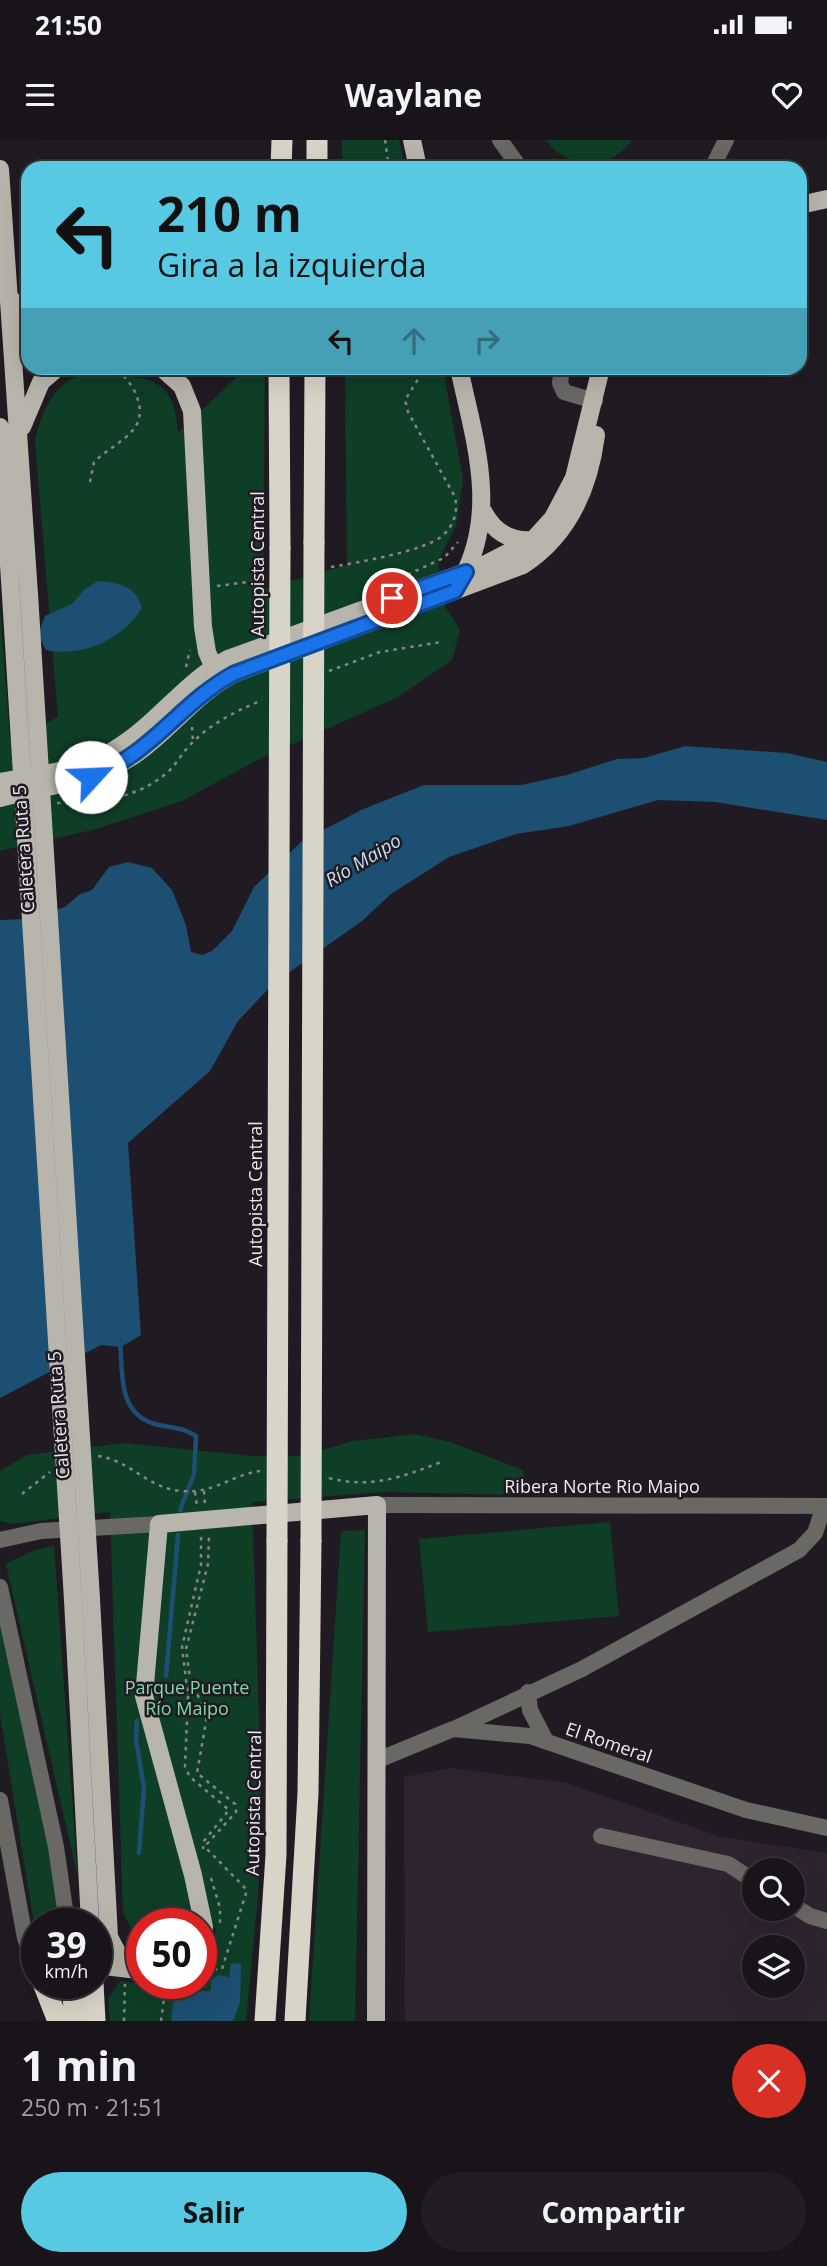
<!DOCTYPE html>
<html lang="es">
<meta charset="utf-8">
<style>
body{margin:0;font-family:"Open Sans",sans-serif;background:#211d23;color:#f1f3f6;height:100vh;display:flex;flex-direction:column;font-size:26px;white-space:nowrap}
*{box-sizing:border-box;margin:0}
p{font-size:23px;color:#9f9ea2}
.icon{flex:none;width:38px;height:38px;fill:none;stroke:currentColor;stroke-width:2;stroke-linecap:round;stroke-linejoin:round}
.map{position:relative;height:1881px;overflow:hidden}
.sheet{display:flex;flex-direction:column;background:#18141a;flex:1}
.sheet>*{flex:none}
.top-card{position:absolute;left:21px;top:21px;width:786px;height:214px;border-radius:21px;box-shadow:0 7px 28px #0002,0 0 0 2px #363339;background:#58c9e3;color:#111;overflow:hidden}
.buttons{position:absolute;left:742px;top:1718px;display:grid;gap:14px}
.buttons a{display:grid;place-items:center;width:63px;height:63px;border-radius:50%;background:#18141a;box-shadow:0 7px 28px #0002,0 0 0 2px #363339;font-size:35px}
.speed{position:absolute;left:21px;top:1768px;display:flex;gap:14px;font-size:35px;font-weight:700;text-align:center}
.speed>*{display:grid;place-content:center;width:91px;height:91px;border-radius:50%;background:#18141a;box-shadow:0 7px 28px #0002,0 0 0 2px #363339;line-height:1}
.speed small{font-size:18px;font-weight:400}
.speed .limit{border:10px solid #d22;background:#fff;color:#111}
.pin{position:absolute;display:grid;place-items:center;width:60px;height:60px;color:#fff;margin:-30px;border:4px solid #fff;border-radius:50%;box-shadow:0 2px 7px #0007}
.me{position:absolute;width:77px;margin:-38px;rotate:65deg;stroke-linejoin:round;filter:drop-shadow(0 0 5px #0008)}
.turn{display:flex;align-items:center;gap:24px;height:147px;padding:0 21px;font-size:32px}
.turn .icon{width:91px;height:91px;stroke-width:2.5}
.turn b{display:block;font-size:49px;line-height:60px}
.lanes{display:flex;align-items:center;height:66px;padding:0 21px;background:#0003;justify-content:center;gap:35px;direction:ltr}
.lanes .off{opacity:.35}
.round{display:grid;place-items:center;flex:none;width:74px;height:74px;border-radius:37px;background:#211d23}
.overview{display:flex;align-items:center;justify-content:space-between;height:119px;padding:0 21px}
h1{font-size:42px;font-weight:700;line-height:52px}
.cta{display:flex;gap:14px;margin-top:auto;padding:14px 21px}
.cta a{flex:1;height:80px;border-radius:42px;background:#58c9e3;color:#111;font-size:28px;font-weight:700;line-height:80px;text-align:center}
.cta a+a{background:#211d23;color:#f1f3f6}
.status{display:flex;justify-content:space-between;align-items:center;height:49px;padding:0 35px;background:#18141a;direction:ltr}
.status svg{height:19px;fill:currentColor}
header{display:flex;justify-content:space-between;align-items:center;height:91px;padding:0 21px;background:#18141a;font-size:32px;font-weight:700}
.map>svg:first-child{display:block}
.built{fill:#2d2430;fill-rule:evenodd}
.green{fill:#0e3e26}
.water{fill:#1d4f73}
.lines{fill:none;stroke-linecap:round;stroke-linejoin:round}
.stream{stroke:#1d4f73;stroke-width:4.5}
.path{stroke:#88848a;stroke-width:2.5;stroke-dasharray:3.5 5;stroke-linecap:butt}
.minor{stroke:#6a6864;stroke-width:16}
.major{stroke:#b8b5ac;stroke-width:18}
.highway{stroke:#d8d4c8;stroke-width:21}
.major-bridge{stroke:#b8b5ac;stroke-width:18}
.highway-bridge{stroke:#d8d4c8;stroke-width:21}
.route-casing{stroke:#114b97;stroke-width:18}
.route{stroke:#1a73e8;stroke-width:12}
.labels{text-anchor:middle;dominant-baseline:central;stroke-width:5;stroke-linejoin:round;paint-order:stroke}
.street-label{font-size:18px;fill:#edeaef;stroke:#201b22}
.park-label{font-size:18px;fill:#81d8a6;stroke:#201b22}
.water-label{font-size:19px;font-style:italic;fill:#c3dff7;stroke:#201b22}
</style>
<div class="status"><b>21:50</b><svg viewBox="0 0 49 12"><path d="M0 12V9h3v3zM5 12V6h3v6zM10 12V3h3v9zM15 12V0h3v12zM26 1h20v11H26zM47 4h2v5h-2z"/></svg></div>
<header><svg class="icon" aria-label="menu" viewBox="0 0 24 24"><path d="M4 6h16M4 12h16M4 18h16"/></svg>Waylane<svg class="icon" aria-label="heart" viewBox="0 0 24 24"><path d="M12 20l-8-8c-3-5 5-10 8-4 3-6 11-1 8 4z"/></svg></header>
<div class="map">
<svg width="827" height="1881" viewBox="0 0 827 1881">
<rect width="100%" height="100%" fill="#201b22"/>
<path class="built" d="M450,1628L567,1643L721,1697L827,1713V1881H405L404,1637ZM754,1731H793V1769H754ZM754,1808H793V1846H754Z"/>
<path class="green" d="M342,0H399L405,28H342Z
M546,0H632C611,31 567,30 546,0Z
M246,228H265L263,449L347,425L345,228H443L463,340L456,385L438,422L446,468L460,490L452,520L398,557L259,619L182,661L96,689L0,711V468L10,601L58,577L35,302C39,279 53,243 79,236C88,234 101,236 112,236C156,235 176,246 178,293Z
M415,1294L450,1302L523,1330L526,1355L385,1352L252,1362L261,1639L258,1755L246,1881H110L108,1858L120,1841L166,1846L201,1843C201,1823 217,1813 215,1788L201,1787V1783H142V1799L134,1794L123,1773L110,1372L12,1384L0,1381V1331L27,1315L124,1303L252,1316H302L353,1301Z
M610,1382L619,1476L428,1492L419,1399Z
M365,1390L355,1881H309L341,1391Z
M54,1406L76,1713L78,1738L6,1424L35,1410Z
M0,1478L49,1694L60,1783H37V1802L0,1574Z"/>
<path class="water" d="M98,441C119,443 136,445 142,468C123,499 82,518 46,510L38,494L45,476L72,464L85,449Z
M685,606L787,613L827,622V680L715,662L658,660L569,686L516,694L449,717L391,754L362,781L273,844L238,881L210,931L128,1003L141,1195L121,1207L101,1205L0,1258V780L28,779L65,767L80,754L92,750L109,727L128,722L152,728L172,750L186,785L191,812L202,815L212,811L232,791L254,747L301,702L361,670L424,645H521L567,635L617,619L644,618Z
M231,1823L241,1824L240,1863L233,1881H171L174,1857L184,1852L211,1851V1840L218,1835L229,1837Z"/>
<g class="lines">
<path class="stream" d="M120,1200C123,1233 117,1273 155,1284C170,1288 182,1287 196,1296L194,1334L180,1370
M166,1536L178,1395
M137,1581L136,1599L144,1648L139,1713"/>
<path class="path" d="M385,0L389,28
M90,342L94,322C118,299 154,291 134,250C130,242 122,235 118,228
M331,427C355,423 425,411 442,396C454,386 458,372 455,357L408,272L405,260L425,228
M400,438L444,418L458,402
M217,446L263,440
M186,527L190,510
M329,531L380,512L441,502
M192,587L193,602
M57,663C97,663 138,659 169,631C178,622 184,610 193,602C213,582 237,571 262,560
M98,1316C130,1320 148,1349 182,1351C214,1354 231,1335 260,1331
M329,1338C370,1349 403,1337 441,1322
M204,1351L205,1365
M195,1352L197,1366
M22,1354L50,1332
M201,1397V1425L182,1507L188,1556L185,1627L190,1637L229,1670L204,1701L203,1709
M211,1738L220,1768V1786
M165,1850V1843
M124,1881L125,1844
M161,1881L165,1850L205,1846L208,1830L222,1829L247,1750L207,1709V1704L236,1672L235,1664L197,1633L207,1576L190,1538L186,1509L208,1424L209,1396"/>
<path class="minor" d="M500,0L520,28
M712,28L726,0
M562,228L560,243L564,252L595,261
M377,1365L827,1366
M0,1400L41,1391L159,1384
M0,1447L56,1707L67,1783
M528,1552L530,1570L546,1601
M456,1588L582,1529L799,1410L815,1393L824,1366
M378,1620L453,1589L530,1596L746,1670L827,1688
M0,1660L25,1798L37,1829
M601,1696L728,1724L754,1741
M793,1765L810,1776L827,1781"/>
<path class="major" d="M412,0L418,28
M0,29L29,454
M800,65L827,59
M11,159L28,189
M162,228L182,246L192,271L203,487L207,512L217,535
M459,228C474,299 499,370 462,439
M0,287L11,456
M22,287L41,242L57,228
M483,371C493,391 510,402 533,400
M0,642C40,634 79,632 114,610C157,585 184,542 228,519L482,426L533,400L553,378L574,338L601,228
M0,658C45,646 93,642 133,616C169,592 194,555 233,534L523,425C569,395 589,349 596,295
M91,1459L109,1797L119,1816L142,1829
M73,1460L90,1783
M201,1810L204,1787L193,1735L144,1556L159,1384L377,1365L376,1881
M96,1825L138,1830"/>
<path class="highway" d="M281,28L282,0
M317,28V0
M279,228L280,408
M314,402L315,228
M43,1843L58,1881
M72,1843L75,1881
M93,1843L95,1881
M265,1881L276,1715L277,1401
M295,1881L308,1653L311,1401"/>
<path class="major-bridge" d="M29,454L91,1459
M11,456L73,1460"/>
<path class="highway-bridge" d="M277,1401L280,408
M311,1401L314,402"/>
</g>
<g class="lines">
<g class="route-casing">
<path id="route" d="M91,637C153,613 179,564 233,534L455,451L466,432L392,458"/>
</g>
<use href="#route" class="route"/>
</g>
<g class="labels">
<g class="street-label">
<text transform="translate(257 424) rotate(-90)">Autopista Central</text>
<text transform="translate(23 709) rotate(-94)">Caletera Ruta 5</text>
<text transform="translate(255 1054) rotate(-90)">Autopista Central</text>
<text transform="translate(58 1275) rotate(-94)">Caletera Ruta 5</text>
<text x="602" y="1346">Ribera Norte Rio Maipo</text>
<text transform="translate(609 1602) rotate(19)">El Romeral</text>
<text transform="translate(253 1663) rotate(-89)">Autopista Central</text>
</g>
<g class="park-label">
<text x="187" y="1547">Parque Puente<tspan x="187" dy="21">Río Maipo</tspan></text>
</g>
<g class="water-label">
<text transform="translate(363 720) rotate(-31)">Río Maipo</text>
</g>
</g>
</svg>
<div class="buttons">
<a><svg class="icon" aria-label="search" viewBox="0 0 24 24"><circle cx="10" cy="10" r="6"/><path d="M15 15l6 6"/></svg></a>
<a><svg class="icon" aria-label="layers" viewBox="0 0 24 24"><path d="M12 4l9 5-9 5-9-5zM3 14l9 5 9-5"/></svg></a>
</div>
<div class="speed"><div>39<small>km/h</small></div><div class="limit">50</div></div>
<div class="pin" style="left:392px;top:458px;background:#d93025"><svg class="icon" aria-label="arrive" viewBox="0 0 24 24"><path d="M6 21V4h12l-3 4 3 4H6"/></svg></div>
<svg class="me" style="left:91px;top:637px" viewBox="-20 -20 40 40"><circle r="19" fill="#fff"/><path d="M0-13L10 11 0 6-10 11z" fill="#1a73e8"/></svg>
<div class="top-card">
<div class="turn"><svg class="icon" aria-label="left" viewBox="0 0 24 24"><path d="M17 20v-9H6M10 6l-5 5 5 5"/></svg><div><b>210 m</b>Gira a la izquierda</div></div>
<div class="lanes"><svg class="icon" aria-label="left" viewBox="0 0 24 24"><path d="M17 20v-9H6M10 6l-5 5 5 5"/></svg><svg class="icon off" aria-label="ahead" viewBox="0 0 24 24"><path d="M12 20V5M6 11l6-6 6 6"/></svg><svg class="icon off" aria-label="right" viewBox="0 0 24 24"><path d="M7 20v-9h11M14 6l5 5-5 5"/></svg></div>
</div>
</div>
<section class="sheet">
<div class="overview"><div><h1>1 min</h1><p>250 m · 21:51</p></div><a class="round" style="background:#d93025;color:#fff"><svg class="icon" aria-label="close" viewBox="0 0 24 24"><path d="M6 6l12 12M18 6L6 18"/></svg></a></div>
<div class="cta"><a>Salir</a><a>Compartir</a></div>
</section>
